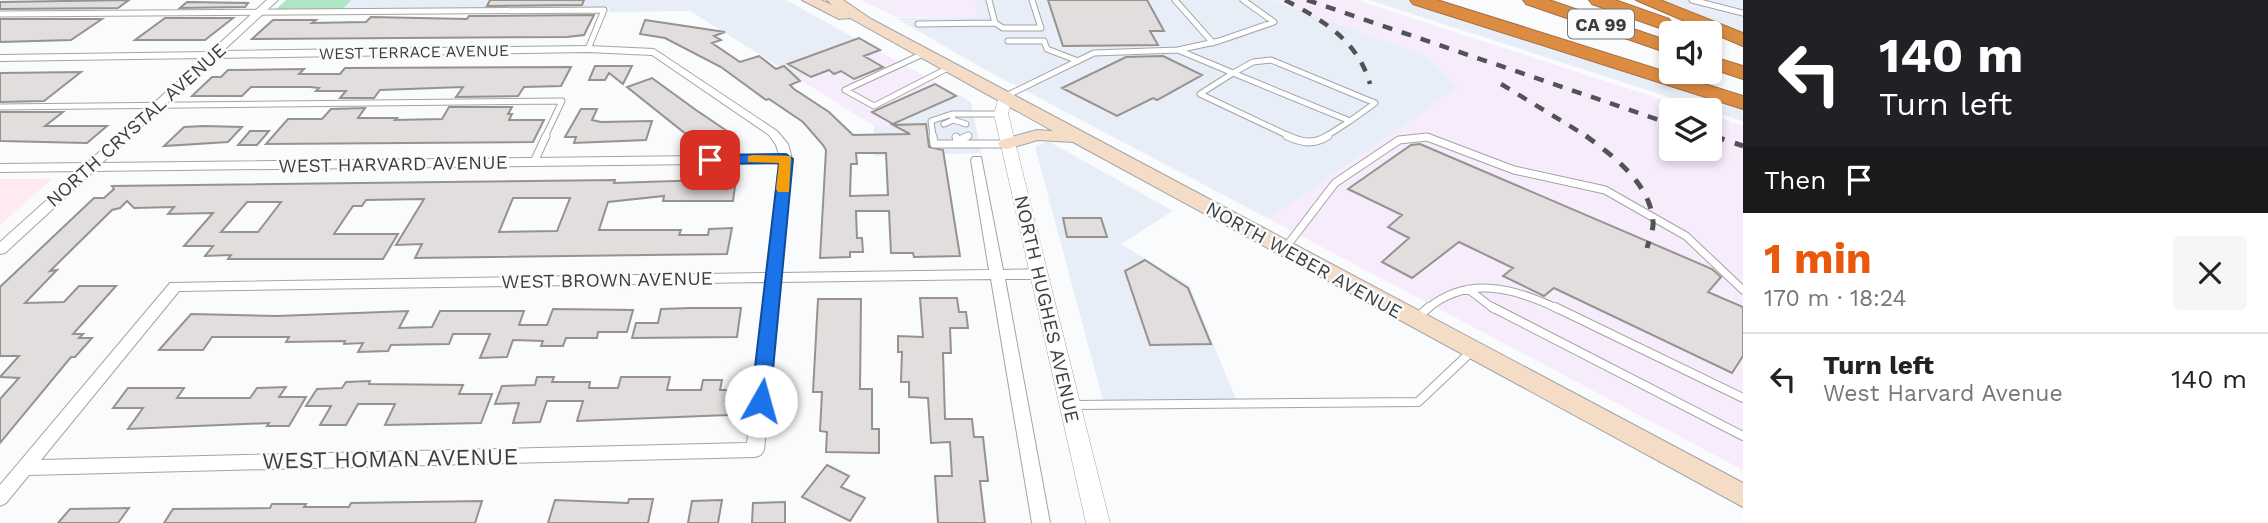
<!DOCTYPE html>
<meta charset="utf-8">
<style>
body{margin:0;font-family:"Work Sans",sans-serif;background:#f6f6f6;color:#222;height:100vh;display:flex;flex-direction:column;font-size:26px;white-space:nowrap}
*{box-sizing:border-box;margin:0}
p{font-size:23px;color:#767676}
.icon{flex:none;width:38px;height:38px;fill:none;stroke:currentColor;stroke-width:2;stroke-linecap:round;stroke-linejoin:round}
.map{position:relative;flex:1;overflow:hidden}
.details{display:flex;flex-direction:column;background:#fff;width:525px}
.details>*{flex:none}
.hud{background:#202124;color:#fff;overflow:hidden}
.tools{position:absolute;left:1659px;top:21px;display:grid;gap:14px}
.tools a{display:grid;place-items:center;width:63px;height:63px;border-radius:7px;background:#fff;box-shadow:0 4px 10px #0003;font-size:35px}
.pin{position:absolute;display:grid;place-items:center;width:60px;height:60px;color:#fff;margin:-30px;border-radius:14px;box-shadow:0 4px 10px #0006}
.me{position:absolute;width:77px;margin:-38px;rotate:7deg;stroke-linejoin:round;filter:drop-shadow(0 0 5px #0008)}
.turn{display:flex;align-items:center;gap:24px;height:147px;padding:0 21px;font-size:32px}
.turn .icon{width:91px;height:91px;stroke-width:2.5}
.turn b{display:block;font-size:49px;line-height:60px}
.then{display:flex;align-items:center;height:66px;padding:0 21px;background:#0003;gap:14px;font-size:26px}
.round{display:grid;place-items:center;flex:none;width:74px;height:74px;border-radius:7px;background:#f6f6f6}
.overview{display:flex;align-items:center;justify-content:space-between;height:119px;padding:0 21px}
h1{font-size:42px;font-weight:700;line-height:52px;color:#ea580c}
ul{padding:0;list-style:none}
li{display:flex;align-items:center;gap:21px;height:91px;padding:0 21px;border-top:2px solid #e0e0e0}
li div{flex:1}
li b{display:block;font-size:26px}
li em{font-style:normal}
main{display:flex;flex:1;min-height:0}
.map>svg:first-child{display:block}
.built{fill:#e8eef7}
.industrial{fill:#f6ecfc}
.education{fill:#ffeaf1}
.green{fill:#aee5c4}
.building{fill:#e2dedd;stroke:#959290;stroke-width:2;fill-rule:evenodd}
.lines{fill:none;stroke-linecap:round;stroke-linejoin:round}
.service-far2-casing{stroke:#a2a4a6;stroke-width:7}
.service-far1-casing{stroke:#a2a4a6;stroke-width:9}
.service-casing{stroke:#a2a4a6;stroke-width:10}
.minor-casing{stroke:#a2a4a6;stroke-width:2}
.tertiary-casing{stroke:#a2a4a6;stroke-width:1}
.secondary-casing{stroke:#a2a4a6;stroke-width:2}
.motorway-casing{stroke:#a47041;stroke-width:2}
.service-far2{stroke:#fff;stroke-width:5}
.service-far1{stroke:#fff;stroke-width:7}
.service{stroke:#fff;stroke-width:8}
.minor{fill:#fff;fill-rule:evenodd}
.tertiary{fill:#fff;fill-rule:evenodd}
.secondary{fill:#f4dcc6;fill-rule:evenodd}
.motorway{fill:#dc8c42;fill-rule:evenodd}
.rail-far1{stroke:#525354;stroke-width:4.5;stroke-dasharray:10 10;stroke-linecap:butt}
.rail{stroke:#525354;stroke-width:5;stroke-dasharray:11 11;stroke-linecap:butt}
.route{fill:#1a73e8;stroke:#114b97;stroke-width:2}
.slow{fill:#f59e0b}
.labels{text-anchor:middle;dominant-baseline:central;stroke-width:5;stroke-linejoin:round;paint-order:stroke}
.far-street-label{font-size:16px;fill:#3c3d3e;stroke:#f9fbfd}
.shield{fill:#f9fbfd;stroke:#757677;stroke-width:2}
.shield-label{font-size:18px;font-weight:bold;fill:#3c3d3e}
.street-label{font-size:19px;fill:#3c3d3e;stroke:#f9fbfd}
.near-street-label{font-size:23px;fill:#3c3d3e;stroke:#f9fbfd}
</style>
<main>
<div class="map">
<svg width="1743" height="523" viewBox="0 0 1743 523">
<rect width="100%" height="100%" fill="#f9fbfd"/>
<path class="built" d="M351,0H786L875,49L799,79L690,11L608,12L610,7L342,10Z
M974,0H1271L1423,54L1458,88L1269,219L984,69L896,18L977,17Z
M1369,0H1405L1743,108V121Z
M1663,0H1743V32L1718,23Z
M959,95L971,102L981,153L874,156V126H891Z
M1048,141L1173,211L1121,244L1189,285L1237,402L1104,404L1035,147Z"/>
<path class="industrial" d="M861,0H974L978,17H896Z
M1271,0H1357L1694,110H1671V149H1710V115L1743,126V470L1269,219L1457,88L1423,54Z
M875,49L959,95L891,126H874L799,79Z"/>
<path class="education" d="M0,179H52L0,225Z"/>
<path class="green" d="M286,0H351L342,10H275Z"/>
<path class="building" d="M129,0L118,8L0,9V2Z
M490,0H584L582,5L487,6Z
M1048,0H1147L1164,31H1150L1158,45L1063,46Z
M187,2L248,3L245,7L180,8Z
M594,15L584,35L567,37L252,39L273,20H316L312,23L366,22L371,17L467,19L469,16Z
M165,18H233L205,40H135Z
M0,19H102L71,40L0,42Z
M645,20L725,32L714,36L721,40L712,43L740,62L759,56L776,69L784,66L800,81L790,85L794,89L829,112L853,135L910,134L893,125L926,124L929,147L943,150L960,256L914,257L913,253H891L889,211H856L857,238H862L863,252H850V257L820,258L826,150L823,145L803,122L769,99L766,100L721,67L665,38L640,34ZM856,153H886L888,195L850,196L851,164H857Z
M859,38L880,50L864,56L883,67L854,79L841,71L834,74L829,70L811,77L788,64Z
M1163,56L1202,75L1157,100L1153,98L1117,116L1062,88L1126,57Z
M595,66H632L623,84L609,73L605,80H589Z
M571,67L561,86L524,87L518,96L456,97L463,87L380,90L374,98H340L346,91H316L319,88L310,87H251L242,96H192L212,77H221L228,70L304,69L299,74H340L345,68Z
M81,72L44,101L0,102V73Z
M652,78L696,110L727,131L705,141L698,135L691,138L627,87Z
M935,84L956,96L893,124L872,112Z
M449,107H512L508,114H512L509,120H544L533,142L266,144L288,119H322L331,109L365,108L358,118H397L395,120L442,119Z
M581,109H597L592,120L601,122L652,121L646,140L574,143L576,137H565Z
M0,112H63L45,126H107L87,143L0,141Z
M184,127L204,126L242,127L228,142L164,146Z
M250,131H269L257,145H238Z
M1420,144L1712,269L1721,277L1708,292L1743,307V356L1732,373L1554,288L1544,296L1503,276L1513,268L1459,242L1412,278L1382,262L1409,238L1388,227L1402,215L1348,189L1411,145Z
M736,179L733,201H663L664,196L608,202L599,230H681L679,235H708L709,229L732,228L727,254L415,258L422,244L396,245L424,199L366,200L362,206H353L334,234H398L383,259H228L231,255L205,256L213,246H184L213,213L168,214L174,207L134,208L127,201L120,208L112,210L50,271L57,270L25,303L64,302L79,286H116L73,334H83L79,338H92L75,357H71L0,443V399L19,378L0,377L19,356H0V287L94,198H104L114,189L112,186L615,180L614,183ZM513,198H570L557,231L499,232ZM247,202H281L258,232H221Z
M1063,218H1101L1107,237H1067Z
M1145,260L1188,288L1211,344L1150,345L1125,271Z
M920,298H957L959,312H966L968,328H950L951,353H943L945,419H972L974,437H983L988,481H980L985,523H938L935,476H952L950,442L931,443L928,398L909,397V382H901L902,352H898V336L923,337Z
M818,299H861L860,389H872V429H879V453L826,452L827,432L820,431L822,392H813Z
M691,308H741L737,337L632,338L636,323H658L661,309Z
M553,309L633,310L627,332H598L597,338H566L563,346H541L543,341L513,340L507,357L480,358L490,334H453L449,344L391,345L388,351L358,352L363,343L344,344L345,341L286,342L289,337H212L203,350H159L191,314L277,316L408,311L399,328L432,327L440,311H524L519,325H547Z
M537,377H554L552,382H590L589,388H618L621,377H670L667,390H701L703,380H722L720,390H731L728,415L577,421L583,401H547L540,422L513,423L519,403L495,404L502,386L535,385Z
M370,381L369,384L463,385L459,394H492L481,423L385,425L395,404H358L346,425H320L331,406H306L317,389L342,388L346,382Z
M286,387L279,397H306L289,426H267L269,423L128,429L143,408H113L128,388H184L177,398H250L257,388Z
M827,465L849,476L841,487L865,498L850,521L802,497Z
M629,499H653L648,523H548L555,500L628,503Z
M722,500L718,523H688L692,501Z
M482,501L475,523H164L173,509L270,508L272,504H306L304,507H349L351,503Z
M785,502V523H752L753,503Z
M129,508L118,523H58L70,509Z"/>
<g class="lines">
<g class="service-far2-casing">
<path id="service-far2" d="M1175,0L1213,43
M1692,0L1743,13
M0,14L604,10L588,49
M995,23L1003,28H1041L1032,0
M918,24L995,23L989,0
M1008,41H1044L1047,49L1078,61
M1178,50L1233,73
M925,53L845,90L874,106L950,67
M1233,73L1350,121
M1233,73L1200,94L1291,137
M1233,73L1253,62L1271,60L1375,103L1350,121
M1006,96L1094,53L1178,50L1219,41L1274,22L1243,0
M0,107L562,101L545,137
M953,120L966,124
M944,124L953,120L952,114
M933,137L931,121L952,114H1001
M965,137L968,136
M1325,137L1350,121
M1424,137H1428"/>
</g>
<g class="service-far1-casing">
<path id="service-far1" d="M933,136L934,144H1006
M1287,136C1303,143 1313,145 1328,136
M956,137L957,141L968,136
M534,162L546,136
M1286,247L1335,183L1399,140L1427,137L1514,170L1605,190L1686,236L1743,290
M1468,289L1494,309
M1427,309C1468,275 1515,288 1558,309"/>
</g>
<g class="service-casing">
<path id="service" d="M1492,307L1743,436
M1555,307L1743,398
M1418,317L1429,307
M1074,405L1418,402L1472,351"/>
</g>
<g class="minor-casing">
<path id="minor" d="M267,0H278L223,51L588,46L654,49L777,131L788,144L792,159L781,273L989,270L971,160L973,157H981L1003,270L1040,269L1047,274L1040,279H1005L1050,523H1032L991,279L780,282L764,450L761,455L755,457L29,475L6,503L0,506V485L170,283L767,273L779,163L94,171L5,253L0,254V242L79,171L0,172V164L87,163L204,58L0,61V55L210,52ZM588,52L652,55L769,135L776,145L779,155L102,163L216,58ZM766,282L747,443L41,460L179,291Z"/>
</g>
<g class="tertiary-casing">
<path id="tertiary" d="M1006,92L1013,96L1008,114L1110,523H1086L994,114L999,96Z"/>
</g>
<g class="secondary-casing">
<path id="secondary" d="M802,0H821L832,5L827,0H843L871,19L1743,483V507L1073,142L1038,140L1007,149L1001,148L998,144L1001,140L1037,130L1053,131L850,18L839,19Z"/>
</g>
<g class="motorway-casing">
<path id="motorway" d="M1410,0H1437L1743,96V109L1413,4Z
M1523,0H1549L1671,42V54L1526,4Z
M1589,0H1615L1669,19L1672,23L1663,29L1657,27L1592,4Z
M1636,0H1660L1743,33V46Z
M1710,56L1743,66V79L1710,68Z"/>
</g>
<use href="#service-far2" class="service-far2"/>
<use href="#service-far1" class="service-far1"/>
<use href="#service" class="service"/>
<use href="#minor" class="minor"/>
<use href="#tertiary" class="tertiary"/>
<use href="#secondary" class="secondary"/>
<use href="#motorway" class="motorway"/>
<path class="rail-far1" d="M1285,0C1323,20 1358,41 1370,84
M1307,0L1671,124
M1501,84L1588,137
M1710,134L1719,137"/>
<path class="rail" d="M1586,136C1613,156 1650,183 1653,221C1654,229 1649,240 1647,248
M1714,136L1743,146"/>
</g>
<path class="route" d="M786,154L793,159L770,401L761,408L751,401L779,163L710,164L704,160L710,155Z"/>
<path class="slow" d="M753,155L791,156L789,192H778L776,189L779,163L748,162V156Z"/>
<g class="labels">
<g class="far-street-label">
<text transform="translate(414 52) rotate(-1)">WEST TERRACE AVENUE</text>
</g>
<rect class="shield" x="1568" y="9.5" width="66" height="29" rx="5"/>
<g class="shield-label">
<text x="1601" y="24">CA 99</text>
</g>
<g class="street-label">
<text transform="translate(136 125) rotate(-42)">NORTH CRYSTAL AVENUE</text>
<text transform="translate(393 164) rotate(-1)">WEST HARVARD AVENUE</text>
<text transform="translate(1304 260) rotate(29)">NORTH WEBER AVENUE</text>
<text transform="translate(607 280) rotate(-1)">WEST BROWN AVENUE</text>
<text transform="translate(1047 309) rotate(77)">NORTH HUGHES AVENUE</text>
</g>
<g class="near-street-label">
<text transform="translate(390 459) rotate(-1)">WEST HOMAN AVENUE</text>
</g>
</g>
</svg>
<div class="tools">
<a><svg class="icon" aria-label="sound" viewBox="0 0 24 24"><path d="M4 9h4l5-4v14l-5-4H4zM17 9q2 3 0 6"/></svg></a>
<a><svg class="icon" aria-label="layers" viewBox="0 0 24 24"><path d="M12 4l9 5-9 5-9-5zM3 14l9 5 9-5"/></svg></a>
</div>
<div class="pin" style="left:710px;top:160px;background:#d93025"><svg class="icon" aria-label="arrive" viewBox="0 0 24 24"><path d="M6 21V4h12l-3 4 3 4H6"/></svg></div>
<svg class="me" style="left:761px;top:401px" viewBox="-20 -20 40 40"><circle r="19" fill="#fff"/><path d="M0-13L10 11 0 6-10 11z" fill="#1a73e8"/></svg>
</div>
<section class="details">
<div class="hud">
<div class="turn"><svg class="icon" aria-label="left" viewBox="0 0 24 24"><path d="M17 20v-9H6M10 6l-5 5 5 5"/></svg><div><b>140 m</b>Turn left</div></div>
<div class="then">Then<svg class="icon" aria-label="arrive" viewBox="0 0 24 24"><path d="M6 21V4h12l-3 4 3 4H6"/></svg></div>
</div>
<div class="overview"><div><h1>1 min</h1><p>170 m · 18:24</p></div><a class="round"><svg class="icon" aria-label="close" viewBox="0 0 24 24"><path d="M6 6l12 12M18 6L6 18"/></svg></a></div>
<ul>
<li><svg class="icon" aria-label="left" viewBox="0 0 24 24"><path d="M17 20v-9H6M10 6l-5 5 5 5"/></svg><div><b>Turn left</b><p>West Harvard Avenue</p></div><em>140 m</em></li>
</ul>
</section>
</main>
